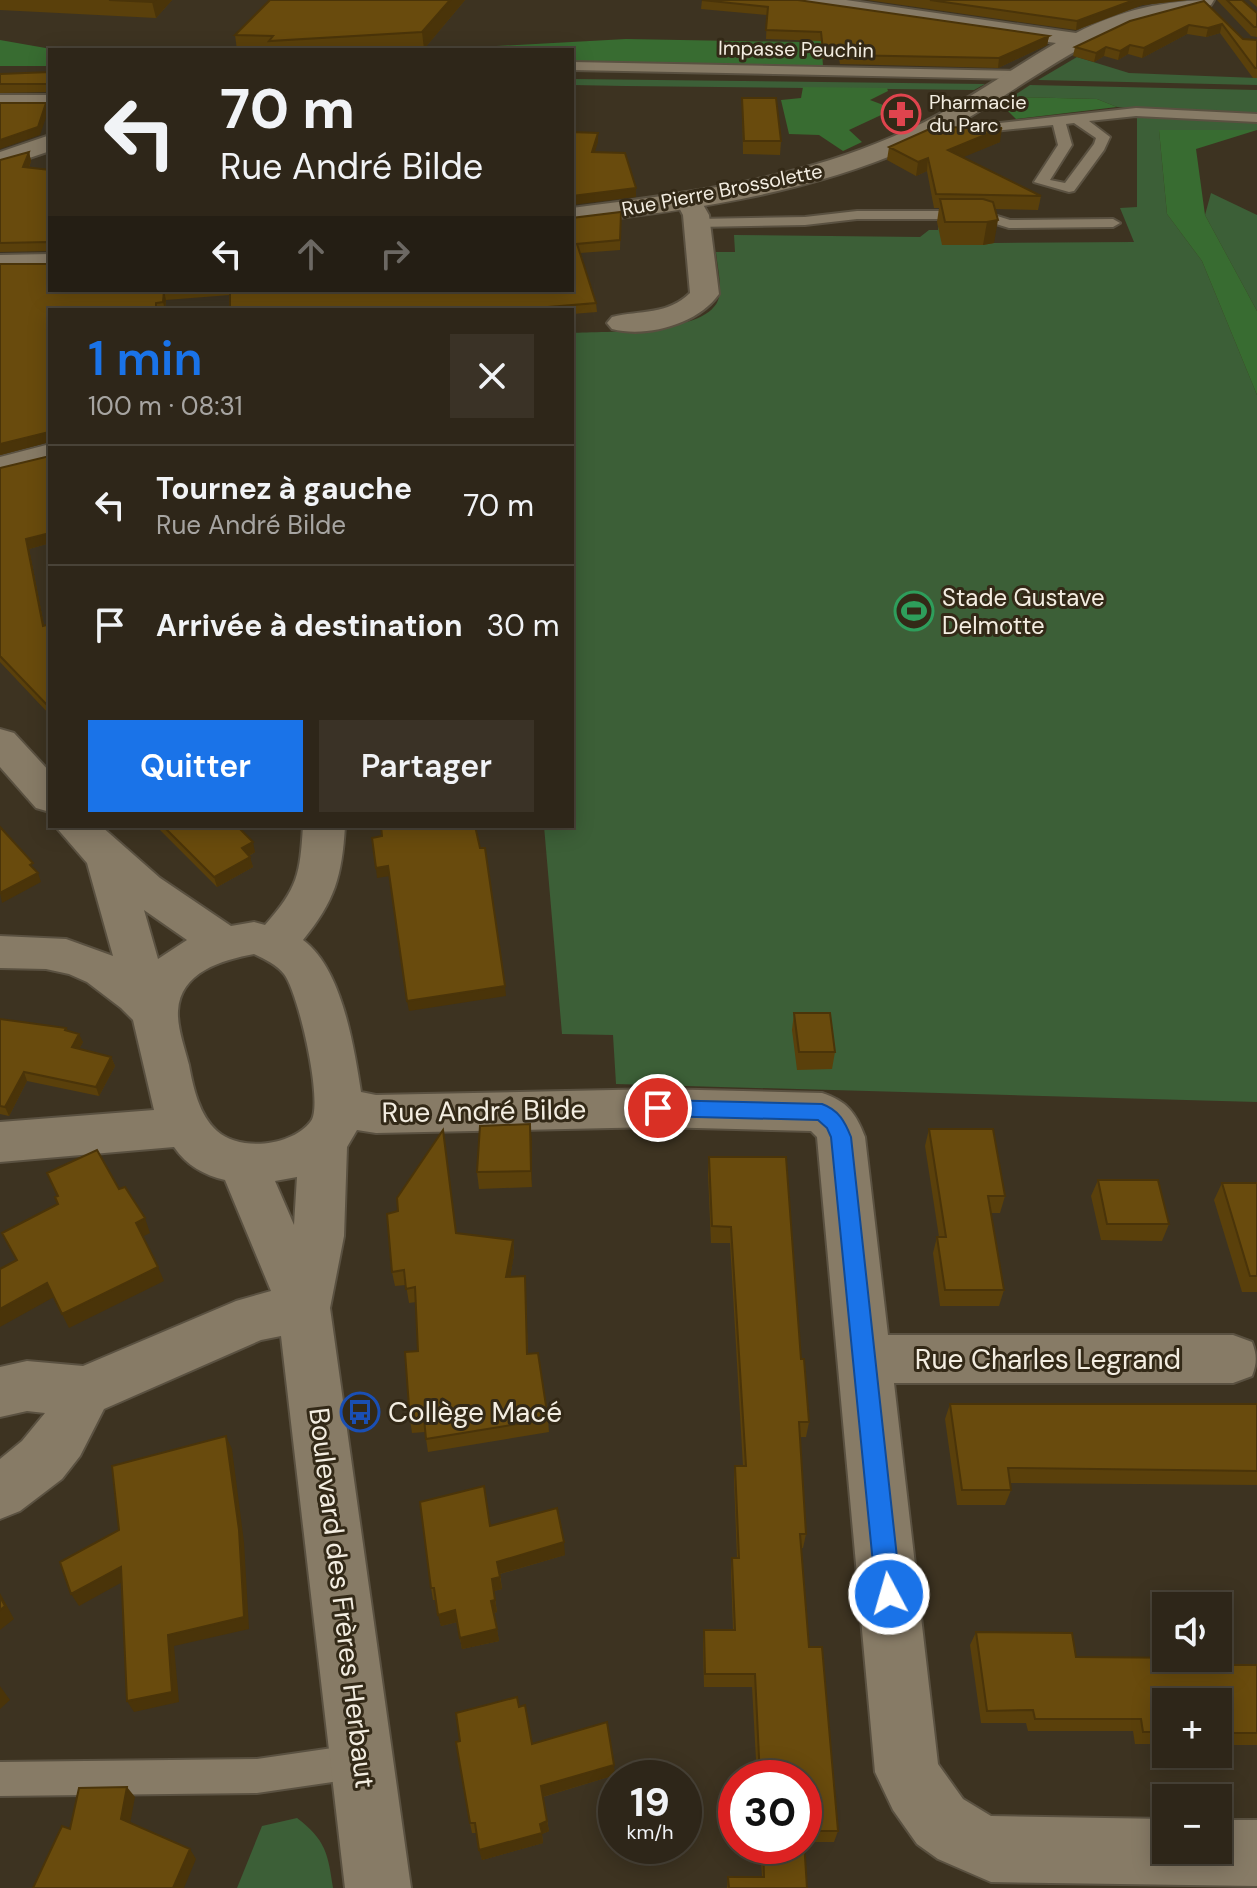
<!DOCTYPE html>
<html lang="fr">
<meta charset="utf-8">
<style>
body{margin:0;font-family:"DM Sans",sans-serif;background:#3a3226;color:#f1f3f6;height:100vh;display:flex;flex-direction:column;font-size:30px;white-space:nowrap}
*{box-sizing:border-box;margin:0}
p{font-size:26px;color:#a7a5a2}
.icon{flex:none;width:44px;height:44px;fill:none;stroke:currentColor;stroke-width:2;stroke-linecap:round;stroke-linejoin:round}
.map{position:relative;flex:1;overflow:hidden}
.panel{position:absolute;left:48px;top:308px;width:526px;height:520px;display:flex;flex-direction:column;background:#2e2619;border-radius:0px;box-shadow:0 4px 20px #0003,0 0 0 2px #494338}
.panel>*{flex:none}
.banner{position:absolute;left:48px;top:48px;width:526px;height:244px;border-radius:0px;box-shadow:0 4px 20px #0003,0 0 0 2px #494338;background:#2e2619;color:#f1f3f6;overflow:hidden}
.fabs{position:absolute;left:1152px;top:1592px;display:grid;gap:16px}
.fabs a{display:grid;place-items:center;width:80px;height:80px;border-radius:0px;background:#2e2619;box-shadow:0 4px 20px #0003,0 0 0 2px #494338;font-size:40px}
.speed{position:absolute;left:598px;top:1760px;display:flex;gap:16px;font-size:40px;font-weight:700;text-align:center}
.speed>*{display:grid;place-content:center;width:104px;height:104px;border-radius:50%;background:#2e2619;box-shadow:0 4px 20px #0003,0 0 0 2px #494338;line-height:1}
.speed small{font-size:20px;font-weight:400}
.speed .limit{border:12px solid #d22;background:#fff;color:#111}
.pin{position:absolute;display:grid;place-items:center;width:68px;height:68px;color:#fff;margin:-34px;border:4px solid #fff;border-radius:50%;box-shadow:0 2px 8px #0007}
.me{position:absolute;width:88px;margin:-44px;rotate:354deg;stroke-linejoin:round;filter:drop-shadow(0 0 6px #0008)}
.turn{display:flex;align-items:center;gap:28px;height:168px;padding:0 40px;font-size:36px}
.turn .icon{width:104px;height:104px;stroke-width:2.5}
.turn b{display:block;font-size:56px;line-height:68px}
.lanes{display:flex;align-items:center;height:76px;padding:0 40px;background:#0003;justify-content:center;gap:40px;direction:ltr}
.lanes .off{opacity:.35}
.round{display:grid;place-items:center;flex:none;width:84px;height:84px;border-radius:0px;background:#3a3226}
.summary{display:flex;align-items:center;justify-content:space-between;height:136px;padding:0 40px}
h1{font-size:48px;font-weight:600;line-height:60px;color:#1a73e8}
.primary-button{display:flex;gap:16px;margin-top:auto;padding:16px 40px}
.primary-button a{flex:1;height:92px;border-radius:0px;background:#1a73e8;color:#fff;font-size:32px;font-weight:600;line-height:92px;text-align:center}
.primary-button a+a{background:#3a3226;color:#f1f3f6}
ul{padding:0;list-style:none}
li{display:flex;align-items:center;gap:24px;height:120px;padding:0 40px;border-top:2px solid #494338}
li div{flex:1}
li b{display:block;font-size:30px}
li em{font-style:normal}
.map>svg:first-child{display:block}
.green{fill:#3c5f37}
.forest{fill:#386c31}
.lines{fill:none;stroke-linecap:round;stroke-linejoin:round}
.lane-casing{stroke:#5a5141;stroke-width:4}
.street-casing{stroke:#5a5141;stroke-width:4}
.secondary-casing{stroke:#5a5141;stroke-width:4}
.lane{fill:#877b66;fill-rule:evenodd}
.street{fill:#877b66;fill-rule:evenodd}
.secondary{fill:#877b66;fill-rule:evenodd}
.wall{fill:#5a400b}
.shaded-wall{fill:#4a3409}
.building{fill:#694b0d;stroke:#4a3409;stroke-width:2}
.route{fill:#1a73e8;stroke:#114b97;stroke-width:2}
.labels{text-anchor:middle;dominant-baseline:central;stroke-width:6;stroke-linejoin:round;paint-order:stroke}
.far-street-label{font-size:20px;fill:#f3ede1;stroke:#332917}
.far-poi-label{font-size:20px;fill:#f3ede1;stroke:#332917;text-anchor:start}
.poi-label{font-size:24px;fill:#f3ede1;stroke:#332917;text-anchor:start}
.near-street-label{font-size:28px;fill:#f3ede1;stroke:#332917}
.near-poi-label{font-size:28px;fill:#f3ede1;stroke:#332917;text-anchor:start}
</style>
<div class="map">
<svg width="1257" height="1888" viewBox="0 0 1257 1888">
<rect width="100%" height="100%" fill="#3d3321"/>
<path class="green" d="M1077,57L1129,73L1257,78V85L1038,80Z
M572,79L985,84L974,90L625,86L572,85Z
M1030,85L1257,90V115L1159,111L1117,107L1097,99L1012,97Z
M1137,117L1257,122V130H1159L1167,214L1202,261L1257,395V1102L616,1084L613,1035L562,1034L544,826H572V333C603,331 711,335 719,297C722,284 717,265 716,252H735L734,235L920,237L929,230H938V227L990,229L994,243L1134,242L1120,208L1137,207Z
M1211,193L1257,215V311L1205,215Z
M297,1818C326,1840 328,1854 333,1888H237L262,1826Z"/>
<path class="forest" d="M799,5L868,13L822,52L823,66L572,62V50H423L626,39L800,42Z
M0,40L57,50H50V66H0Z
M803,87L887,88L888,91L870,100L894,109L849,130L862,142L843,151L819,135L789,134L781,100L801,98Z
M1012,97L1097,99L1117,107L1016,119L1002,105Z
M1159,130H1257L1196,149L1205,215L1257,311V395L1202,261L1167,214Z"/>
<g class="lines">
<g class="lane-casing">
<path id="lane" d="M572,62L1019,71L1025,75L1019,79L572,70Z
M1136,108L1257,114V122L1136,116L1089,121L1110,137L1104,150L1074,191L1069,192L1034,182L1058,145L1053,125L975,133L936,123L943,119L975,125L991,124ZM1074,123L1096,138L1094,144L1065,183L1050,180L1072,145L1066,124Z
M857,211H981L1010,220L1113,219L1120,223L1113,227L1009,228L980,219H857L805,225L697,227L690,223L697,219L805,217Z
M360,1744L372,1749L377,1761L372,1773L360,1778L257,1793L0,1796V1762L257,1759Z"/>
</g>
<g class="street-casing">
<path id="street" d="M0,95H50V109H0Z
M50,135V151L0,168V152Z
M688,192L697,194L709,215L719,294C698,324 647,338 612,329L607,323L612,317C640,310 668,315 690,293L683,215L675,200L679,194Z
M50,444V464L0,477V457Z
M0,729L14,733L50,772V812L36,808L0,767Z
M55,826H101L160,878L231,926L254,922L265,925C298,888 300,874 303,826H345C342,876 335,901 303,940C342,968 354,1047 361,1092L376,1095L658,1089L822,1093C847,1101 856,1113 865,1137L888,1335H1233L1252,1342C1257,1355 1257,1363 1252,1376L1233,1383H894L938,1764L963,1799L991,1816L1166,1819V1850H1218V1820H1257V1886L991,1882L938,1859L917,1844L893,1810L875,1772L817,1137L811,1131L658,1127L376,1133L357,1130L347,1147L344,1236L330,1308L411,1888H345L281,1336L261,1340L104,1409L80,1456L62,1479L20,1511L0,1519V1459L22,1441L45,1413L27,1411L0,1417V1367L27,1361L83,1366L236,1301L271,1291L225,1180C204,1175 187,1166 174,1147L0,1162V1122L154,1110L133,1020L121,1008L87,982L69,974L46,969L0,968V936L66,939L113,956L87,863ZM144,910L187,940L158,959ZM254,954C265,959 277,965 284,974C298,991 324,1104 311,1121C293,1146 240,1152 217,1131C199,1115 193,1087 189,1065C185,1049 177,1028 178,1011C180,972 222,960 254,954ZM297,1177L294,1225L275,1181Z"/>
</g>
<g class="secondary-casing">
<path id="secondary" d="M789,0H846L1076,33C1120,10 1165,0 1214,0L1211,5C1173,14 1135,21 1100,38C1035,71 977,119 910,148C803,195 687,210 572,224V208C681,194 790,181 892,137C950,113 1001,75 1056,43L800,7Z
M50,254V270L0,271V255Z"/>
</g>
<use href="#lane" class="lane"/>
<use href="#street" class="street"/>
<use href="#secondary" class="secondary"/>
</g>
<path class="wall" d="M0,0H172L156,18L0,10Z
M465,0L424,49L237,50L235,35Z
M702,0L800,1L1049,36L1047,45L998,68L840,64L839,59H822L821,41L766,39L767,15L701,9Z
M867,0H1187L1142,5L1076,30Z
M1217,0H1242L1257,13V37L1251,36Z
M1249,0H1257V7Z
M1204,1L1243,39L1257,40V78H1253L1220,33L1206,37L1187,34L1142,58L1128,54L1118,60L1104,56L1094,62L1073,56L1075,47Z
M50,72V92L0,93V74Z
M742,98L781,141L780,155L743,154Z
M1000,142L962,157L1041,196L1038,210L995,209L994,243L983,245H942L937,222L939,208H934L927,171L916,176L887,160L889,147Z
M29,152L31,161L29,168L50,170V251L0,252V160Z
M621,212L620,250L580,253L596,303L597,312L572,314V310H230V295L166,300L165,310H50V543L29,549L44,625L50,624V715L0,662V468L50,456L49,442L0,455L50,290H572V218Z
M156,826H237L255,852L249,856L253,867L217,887Z
M794,1013L835,1052L832,1069L797,1070L792,1030Z
M0,1019L66,1028L68,1031L83,1042L79,1049L111,1057L115,1066L99,1096L27,1081L9,1116L0,1114Z
M530,1124L532,1187L479,1189L477,1172Z
M929,1129L1005,1196L1000,1213H991L1004,1290L999,1306H940L933,1253L937,1237H939L925,1146Z
M709,1157L801,1359L809,1422L806,1437H800L806,1534L803,1548H801L809,1647L838,1831L834,1842H804L807,1888H727L728,1877H762L760,1846H804V1778H757L752,1687H704L703,1643L704,1630H733L731,1572L732,1558H737L734,1480L735,1466H743L730,1243H711L708,1174Z
M1098,1180L1169,1224L1162,1241L1101,1240L1091,1196Z
M1222,1183H1257V1292H1242L1214,1200Z
M456,1233L513,1240L514,1254L510,1277L525,1276L528,1354L548,1419L549,1432L428,1452L425,1432L412,1433L410,1420L418,1351L416,1302L409,1303L406,1285L395,1286L392,1272Z
M950,1404H1257V1485L1010,1483L1011,1490L1005,1505H957L945,1419Z
M490,1526L565,1555L500,1574L502,1589L494,1591L497,1612L494,1613L499,1641L462,1649L457,1622L441,1626L436,1600H433L431,1588Z
M976,1632L1076,1657L1205,1665H1257V1745H1218V1702H1166V1744H1135L1133,1731H1028L1026,1723H981L970,1645Z
M519,1707L532,1744L615,1775L543,1797L549,1831L542,1834L543,1843L482,1860L476,1833H472L470,1823L460,1741Z"/>
<path class="shaded-wall" d="M155,0H172L156,18L152,2Z
M450,0H465L424,49L422,32Z
M1134,0H1187L1142,5L1076,30L1077,21Z
M1222,24L1220,33L1206,37L1208,28Z
M1189,25L1187,34L1142,58L1144,48Z
M1049,36L1047,45L998,68L999,58Z
M1130,45L1128,54L1118,60L1120,51Z
M1106,47L1104,56L1094,62L1096,53Z
M46,103L48,112L40,135L0,149V140Z
M1002,128L1000,142L947,164L948,150Z
M598,133V142L592,161V152Z
M29,152L31,161L26,176L23,167Z
M928,158L927,171L916,176L918,162Z
M636,188V197L572,205V196Z
M998,220L994,243L983,245L987,222Z
M164,291L166,300L165,310L163,302Z
M49,432L50,442L0,455V444Z
M50,533V543L29,549L46,636L43,626L26,539Z
M253,842L255,852L245,858L242,848Z
M250,857L253,867L217,887L214,877Z
M388,866L390,876L377,878L376,868Z
M38,873L41,882L2,903L0,893Z
M505,986L506,996L409,1011L407,1001Z
M79,1034L83,1042L75,1056L72,1047Z
M111,1057L115,1066L99,1096L96,1087Z
M24,1072L27,1081L9,1116L5,1107Z
M530,1124L532,1141V1187L531,1171Z
M145,1218L150,1233L142,1237L136,1223Z
M513,1240L514,1254L508,1291L506,1277Z
M158,1267L164,1281L69,1328L62,1314Z
M47,1283L54,1297L0,1327V1309Z
M226,1436L232,1449L244,1542L249,1629L174,1646L179,1702L134,1712L127,1701L168,1635Z
M564,1542L565,1555L499,1574L497,1562Z
M121,1567L128,1579L79,1606L71,1594Z
M500,1577L502,1589L494,1591L492,1579Z
M0,1593L14,1619L0,1630Z
M495,1600L497,1612L493,1613L491,1601Z
M455,1610L457,1622L441,1626L438,1615Z
M497,1629L499,1641L462,1649L460,1638Z
M0,1686L10,1700L0,1709Z
M614,1765L615,1775L542,1797L541,1786Z
M127,1787L135,1797L129,1829L121,1819Z
M547,1821L549,1831L542,1834L543,1843L482,1860L479,1850Z
M190,1849L196,1859L184,1888H173Z"/>
<path class="building" d="M109,0H155L152,2Z
M270,0H450L422,32L269,41L273,36L235,35Z
M702,0H798L1049,36L999,58L840,55V50H823L821,32L766,30L768,7Z
M930,0H1134L1077,21Z
M1227,0H1242L1257,13V27H1254Z
M1204,1L1243,39L1257,40V68H1255L1222,24L1208,28L1189,25L1144,48L1130,45L1120,51L1106,47L1096,53L1075,47L1130,21Z
M50,72V88L48,84H0V74Z
M742,98H776L781,141H744Z
M0,103H46L38,127L0,140Z
M572,126H575L573,132L598,133L592,152L625,153L636,188L572,196Z
M934,127L1002,128L948,150L1041,196L936,194L928,158L918,162L889,147Z
M29,152L23,167L50,170V244L48,242L0,243V160Z
M940,199H983L993,202L998,220L987,222H945Z
M621,212L620,240L577,244L596,303L512,310H230V290H572V218Z
M50,261V290H176L164,291L163,302L156,303V310H50V533L26,539L43,626L50,624V708L0,656V468L50,456L49,432L0,444V264H48Z
M163,826H237L253,842L242,848L250,857L214,877Z
M381,826H475L480,848H485L505,986L407,1001L388,866L376,868L372,838L382,836Z
M0,827L33,863L30,865L38,873L0,893Z
M794,1013H830L835,1052H799Z
M0,1019L66,1028L65,1030L79,1034L72,1047L111,1057L96,1087L24,1072L5,1107L0,1106Z
M530,1124L531,1171L477,1172L480,1126Z
M929,1129H993L1005,1196H988L1004,1290H945L937,1237H946Z
M443,1130L456,1233L513,1240L506,1277L525,1276L527,1354L538,1353L548,1419L426,1439L424,1418L410,1420L405,1352L418,1351L415,1287L406,1289L404,1270L392,1272L387,1214L398,1211L397,1198Z
M97,1150L119,1189L125,1187L145,1218L136,1223L158,1267L62,1314L47,1283L0,1309V1269L17,1260L2,1233L58,1204L55,1197L58,1196L47,1173Z
M709,1157H786L801,1359H804L809,1422H799L806,1534H800L809,1647H822L838,1831H804V1778H760L755,1674H705L704,1630H735L732,1558H739L735,1466H746L731,1227L712,1226Z
M1098,1180H1158L1169,1224H1107Z
M1222,1183H1257V1276H1250Z
M950,1404H1257V1471L1008,1468L1011,1490H962Z
M226,1436L239,1530L244,1617L168,1635L172,1692L127,1701L121,1567L71,1594L60,1562L119,1530L112,1466Z
M484,1486L490,1526L557,1508L564,1542L497,1562L500,1577L492,1579L495,1600L491,1601L497,1629L460,1638L455,1610L438,1615L434,1588H431L420,1502Z
M0,1597L5,1606L0,1610Z
M976,1632L1072,1633L1076,1657L1203,1658L1205,1665H1257V1733H1218V1702H1166V1732H1143L1141,1719H1035L1033,1710L987,1711Z
M517,1697L519,1707L525,1705L532,1744L607,1722L614,1765L541,1786L547,1821L540,1824L542,1833L479,1850L475,1823H470L456,1742L460,1741L456,1713Z
M127,1787L121,1819L190,1849L173,1888H33L62,1826L70,1829L79,1788Z
M804,1841L807,1888H729L728,1877H764L763,1846H804Z"/>
<path class="route" d="M658,1100L822,1104C839,1110 845,1122 851,1137L901,1594L897,1602L889,1606L880,1602L876,1594L831,1137L827,1128L818,1120L658,1116L651,1113L648,1108L651,1102Z"/>
<defs>
<g id="pharmacy-ring" transform="scale(2)"><circle r="9.5" fill="#332917" stroke="#e0444e" stroke-width="1.5"/><path d="M-2-6h4v4h4v4h-4v4h-4v-4h-4v-4h4Z" fill="#e0444e"/></g>
<g id="stadium-ring" transform="scale(2)"><circle r="9.5" fill="#332917" stroke="#2e9e5b" stroke-width="1.5"/><path d="M0-5a6.5 5 0 1 0 0 10a6.5 5 0 1 0 0-10ZM-3.5-1.8h7v3.6h-7Z" fill="#2e9e5b"/></g>
<g id="bus-ring" transform="scale(2)"><circle r="9.5" fill="#332917" stroke="#1a4fb4" stroke-width="1.5"/><path d="M-5-6H5V4H4V6H2V4H-2V6H-4V4H-5ZM-3.5-4V0h7V-4ZM-3.5 1.2v1.5H-2V1.2ZM2 1.2v1.5H3.5V1.2Z" fill="#1a4fb4"/></g>
</defs>
<g fill-rule="evenodd">
<use href="#pharmacy-ring" x="901" y="114"/>
<use href="#stadium-ring" x="914" y="611"/>
<use href="#bus-ring" x="360" y="1412"/>
</g>
<g class="labels">
<g class="far-street-label">
<text transform="translate(796 49) rotate(1)">Impasse Peuchin</text>
<text transform="translate(722 190) rotate(-11)">Rue Pierre Brossolette</text>
</g>
<g class="far-poi-label">
<text x="929" y="102">Pharmacie<tspan x="929" dy="23">du Parc</tspan></text>
</g>
<g class="poi-label">
<text x="942" y="597">Stade Gustave<tspan x="942" dy="28">Delmotte</tspan></text>
</g>
<g class="near-street-label">
<text transform="translate(484 1111) rotate(-1)">Rue André Bilde</text>
<text x="1048" y="1359">Rue Charles Legrand</text>
<text transform="translate(342 1598) rotate(83)">Boulevard des Frères Herbaut</text>
</g>
<g class="near-poi-label">
<text x="388" y="1412">Collège Macé</text>
</g>
</g>
</svg>
<div class="fabs">
<a><svg class="icon" aria-label="sound" viewBox="0 0 24 24"><path d="M4 9h4l5-4v14l-5-4H4zM17 9q2 3 0 6"/></svg></a>
<a>+</a>
<a>−</a>
</div>
<div class="speed"><div>19<small>km/h</small></div><div class="limit">30</div></div>
<div class="pin" style="left:658px;top:1108px;background:#d93025"><svg class="icon" aria-label="arrive" viewBox="0 0 24 24"><path d="M6 21V4h12l-3 4 3 4H6"/></svg></div>
<svg class="me" style="left:889px;top:1594px" viewBox="-20 -20 40 40"><circle r="17" fill="#1a73e8" stroke="#fff" stroke-width="3"/><path d="M0-11L8 9 0 5-8 9z" fill="#fff"/></svg>
<div class="banner">
<div class="turn"><svg class="icon" aria-label="left" viewBox="0 0 24 24"><path d="M17 20v-9H6M10 6l-5 5 5 5"/></svg><div><b>70 m</b>Rue André Bilde</div></div>
<div class="lanes"><svg class="icon" aria-label="left" viewBox="0 0 24 24"><path d="M17 20v-9H6M10 6l-5 5 5 5"/></svg><svg class="icon off" aria-label="ahead" viewBox="0 0 24 24"><path d="M12 20V5M6 11l6-6 6 6"/></svg><svg class="icon off" aria-label="right" viewBox="0 0 24 24"><path d="M7 20v-9h11M14 6l5 5-5 5"/></svg></div>
</div>
<section class="panel">
<div class="summary"><div><h1>1 min</h1><p>100 m · 08:31</p></div><a class="round"><svg class="icon" aria-label="close" viewBox="0 0 24 24"><path d="M6 6l12 12M18 6L6 18"/></svg></a></div>
<ul>
<li><svg class="icon" aria-label="left" viewBox="0 0 24 24"><path d="M17 20v-9H6M10 6l-5 5 5 5"/></svg><div><b>Tournez à gauche</b><p>Rue André Bilde</p></div><em>70 m</em></li>
<li><svg class="icon" aria-label="arrive" viewBox="0 0 24 24"><path d="M6 21V4h12l-3 4 3 4H6"/></svg><div><b>Arrivée à destination</b></div><em>30 m</em></li>
</ul>
<div class="primary-button"><a>Quitter</a><a>Partager</a></div>
</section>
</div>
